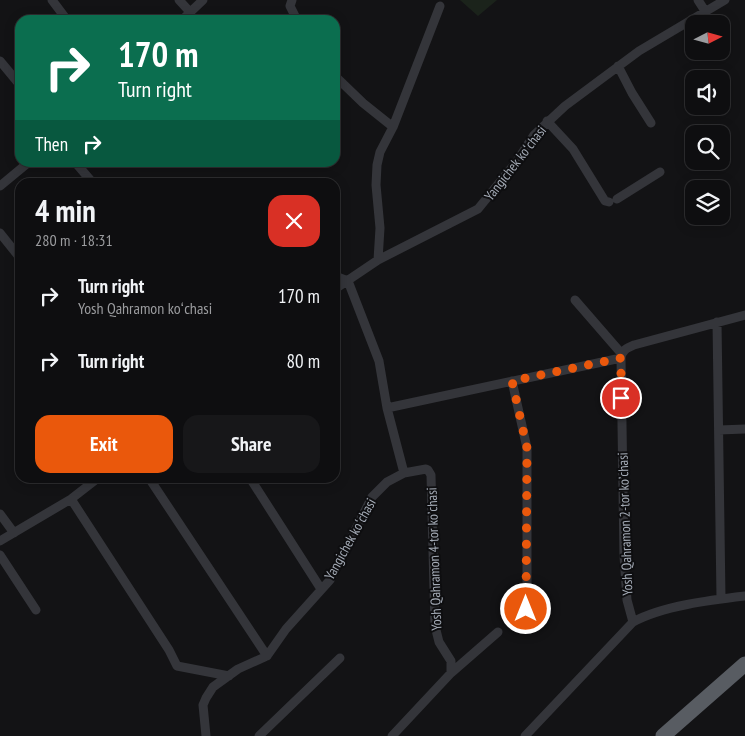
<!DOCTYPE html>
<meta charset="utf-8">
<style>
body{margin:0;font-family:"PT Sans Narrow",sans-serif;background:#171719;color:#f1f3f6;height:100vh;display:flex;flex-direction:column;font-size:19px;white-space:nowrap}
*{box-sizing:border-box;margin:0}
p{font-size:16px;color:#9b9c9f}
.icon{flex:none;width:28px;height:28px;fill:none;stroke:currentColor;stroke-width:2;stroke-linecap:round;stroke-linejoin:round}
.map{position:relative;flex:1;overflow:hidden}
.drawer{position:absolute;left:15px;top:178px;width:325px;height:305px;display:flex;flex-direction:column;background:#0e0e10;border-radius:15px;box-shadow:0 2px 12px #0003,0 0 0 1px #2e2e30}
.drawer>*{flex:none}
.banner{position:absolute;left:15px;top:15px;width:325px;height:152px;border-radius:15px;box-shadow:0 2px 12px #0003,0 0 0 1px #2e2e30;background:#0b6e4f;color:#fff;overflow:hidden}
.needle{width:32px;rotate:84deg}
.tools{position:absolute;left:685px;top:15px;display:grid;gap:10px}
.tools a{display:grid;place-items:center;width:45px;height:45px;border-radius:10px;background:#0e0e10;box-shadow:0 2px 12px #0003,0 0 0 1px #2e2e30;font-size:25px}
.pin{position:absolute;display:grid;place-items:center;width:42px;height:42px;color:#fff;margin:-21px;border:2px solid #fff;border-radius:50%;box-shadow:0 1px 5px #0007}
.me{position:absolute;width:55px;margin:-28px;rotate:0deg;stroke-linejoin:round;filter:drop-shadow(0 0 4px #0008)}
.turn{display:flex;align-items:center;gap:18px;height:105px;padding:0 20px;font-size:22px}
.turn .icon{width:65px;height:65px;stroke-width:2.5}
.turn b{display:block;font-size:35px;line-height:42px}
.then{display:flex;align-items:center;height:48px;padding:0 20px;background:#0003;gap:10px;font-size:19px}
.round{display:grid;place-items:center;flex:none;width:52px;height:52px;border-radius:15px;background:#171719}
.headline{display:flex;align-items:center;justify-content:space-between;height:85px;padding:0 20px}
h1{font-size:30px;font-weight:700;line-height:38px}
.button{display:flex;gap:10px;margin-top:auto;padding:10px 20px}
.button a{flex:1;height:58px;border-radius:15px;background:#ea580c;color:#fff;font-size:20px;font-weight:700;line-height:58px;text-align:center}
.button a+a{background:#171719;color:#f1f3f6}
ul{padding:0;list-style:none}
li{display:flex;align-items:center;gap:15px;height:65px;padding:0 20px}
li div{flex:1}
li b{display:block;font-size:19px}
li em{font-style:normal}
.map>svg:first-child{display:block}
.green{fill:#1b231b}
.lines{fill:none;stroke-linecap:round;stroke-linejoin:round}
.minor{stroke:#34353a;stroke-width:9}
.trunk{stroke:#585c62;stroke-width:15}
.route{stroke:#ea580c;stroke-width:9;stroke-dasharray:0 16.2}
.labels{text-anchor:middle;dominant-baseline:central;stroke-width:4;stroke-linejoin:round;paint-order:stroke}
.street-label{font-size:14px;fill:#a4abb6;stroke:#0e0e10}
</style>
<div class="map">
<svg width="745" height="736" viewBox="0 0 745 736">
<rect width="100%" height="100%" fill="#131315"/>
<path class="green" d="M460,0H497L478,16Z"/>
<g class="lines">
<path class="minor" d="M52,0L67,20
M179,0L190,12
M292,0L290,6L297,20
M698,0L705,11
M182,20L203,0
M0,61L20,85
M618,66L632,93L651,123
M335,76L363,103L393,127
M547,121L573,149L605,201L609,202
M75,162L92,182
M0,186L29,162
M617,199L660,172
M0,233L20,258
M378,260L380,228L376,185L377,165L380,152L393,127L440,6
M335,276L348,281L379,361L387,408L404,473
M335,289L378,260L478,209L517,161L534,135L565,106L639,51L725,0
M575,300L621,353
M717,322L721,598
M512,381L527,448V609
M387,408L621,358C622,350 627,348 634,345L745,315
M719,430L745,429
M149,478L267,656
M250,478L321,589
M71,499L169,650L177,666L229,676
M0,514L14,533
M0,541L71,499L98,478
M0,555L36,610
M633,622C662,606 711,600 745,596
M451,673L498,632
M206,736L203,705L206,698L213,687L238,669L267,656L286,629L330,580L372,497L387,482L404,473L426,469L428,470L431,475L435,626L439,642L451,661V673L392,736
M259,736L340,658
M525,736L633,622L627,600L624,556L621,358"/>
<path class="trunk" d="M663,736L745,664"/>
</g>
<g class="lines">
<path class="route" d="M526,609L527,448L512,381L621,358V398"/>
</g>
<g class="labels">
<g class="street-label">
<text transform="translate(515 163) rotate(-52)">Yangichek koʻchasi</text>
<text transform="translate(625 524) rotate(-92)">Yosh Qahramon 2-tor koʼchasi</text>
<text transform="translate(350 539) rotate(-61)">Yangichek koʻchasi</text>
<text transform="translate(434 559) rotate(-92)">Yosh Qahramon 4-tor koʼchasi</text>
</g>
</g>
</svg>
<div class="tools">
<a><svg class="needle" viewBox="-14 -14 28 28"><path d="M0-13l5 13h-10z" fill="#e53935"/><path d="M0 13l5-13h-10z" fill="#9b9c9f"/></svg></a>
<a><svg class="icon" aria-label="sound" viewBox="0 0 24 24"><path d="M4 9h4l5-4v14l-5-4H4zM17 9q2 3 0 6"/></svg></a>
<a><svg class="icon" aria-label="search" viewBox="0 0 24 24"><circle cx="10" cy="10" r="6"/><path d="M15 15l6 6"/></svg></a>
<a><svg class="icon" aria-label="layers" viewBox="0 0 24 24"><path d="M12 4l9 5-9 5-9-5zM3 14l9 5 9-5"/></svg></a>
</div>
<div class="pin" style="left:621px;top:398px;background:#d93025"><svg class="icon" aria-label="arrive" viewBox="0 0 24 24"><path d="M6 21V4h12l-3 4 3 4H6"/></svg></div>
<svg class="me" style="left:526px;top:609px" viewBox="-20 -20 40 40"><circle r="17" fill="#ea580c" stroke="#fff" stroke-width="3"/><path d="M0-11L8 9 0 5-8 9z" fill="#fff"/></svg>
<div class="banner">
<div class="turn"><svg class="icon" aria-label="right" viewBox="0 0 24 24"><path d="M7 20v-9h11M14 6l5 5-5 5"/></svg><div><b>170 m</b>Turn right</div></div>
<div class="then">Then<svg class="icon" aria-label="right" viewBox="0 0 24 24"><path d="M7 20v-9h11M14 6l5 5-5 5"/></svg></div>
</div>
<section class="drawer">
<div class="headline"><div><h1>4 min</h1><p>280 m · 18:31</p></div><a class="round" style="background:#d93025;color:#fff"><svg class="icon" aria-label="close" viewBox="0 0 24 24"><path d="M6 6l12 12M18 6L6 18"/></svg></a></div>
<ul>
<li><svg class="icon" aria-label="right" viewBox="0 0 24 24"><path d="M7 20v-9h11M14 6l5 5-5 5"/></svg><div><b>Turn right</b><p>Yosh Qahramon koʻchasi</p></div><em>170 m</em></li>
<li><svg class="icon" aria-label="right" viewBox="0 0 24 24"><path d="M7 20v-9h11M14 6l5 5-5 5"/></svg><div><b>Turn right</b></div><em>80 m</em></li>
</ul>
<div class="button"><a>Exit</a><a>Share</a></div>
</section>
</div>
